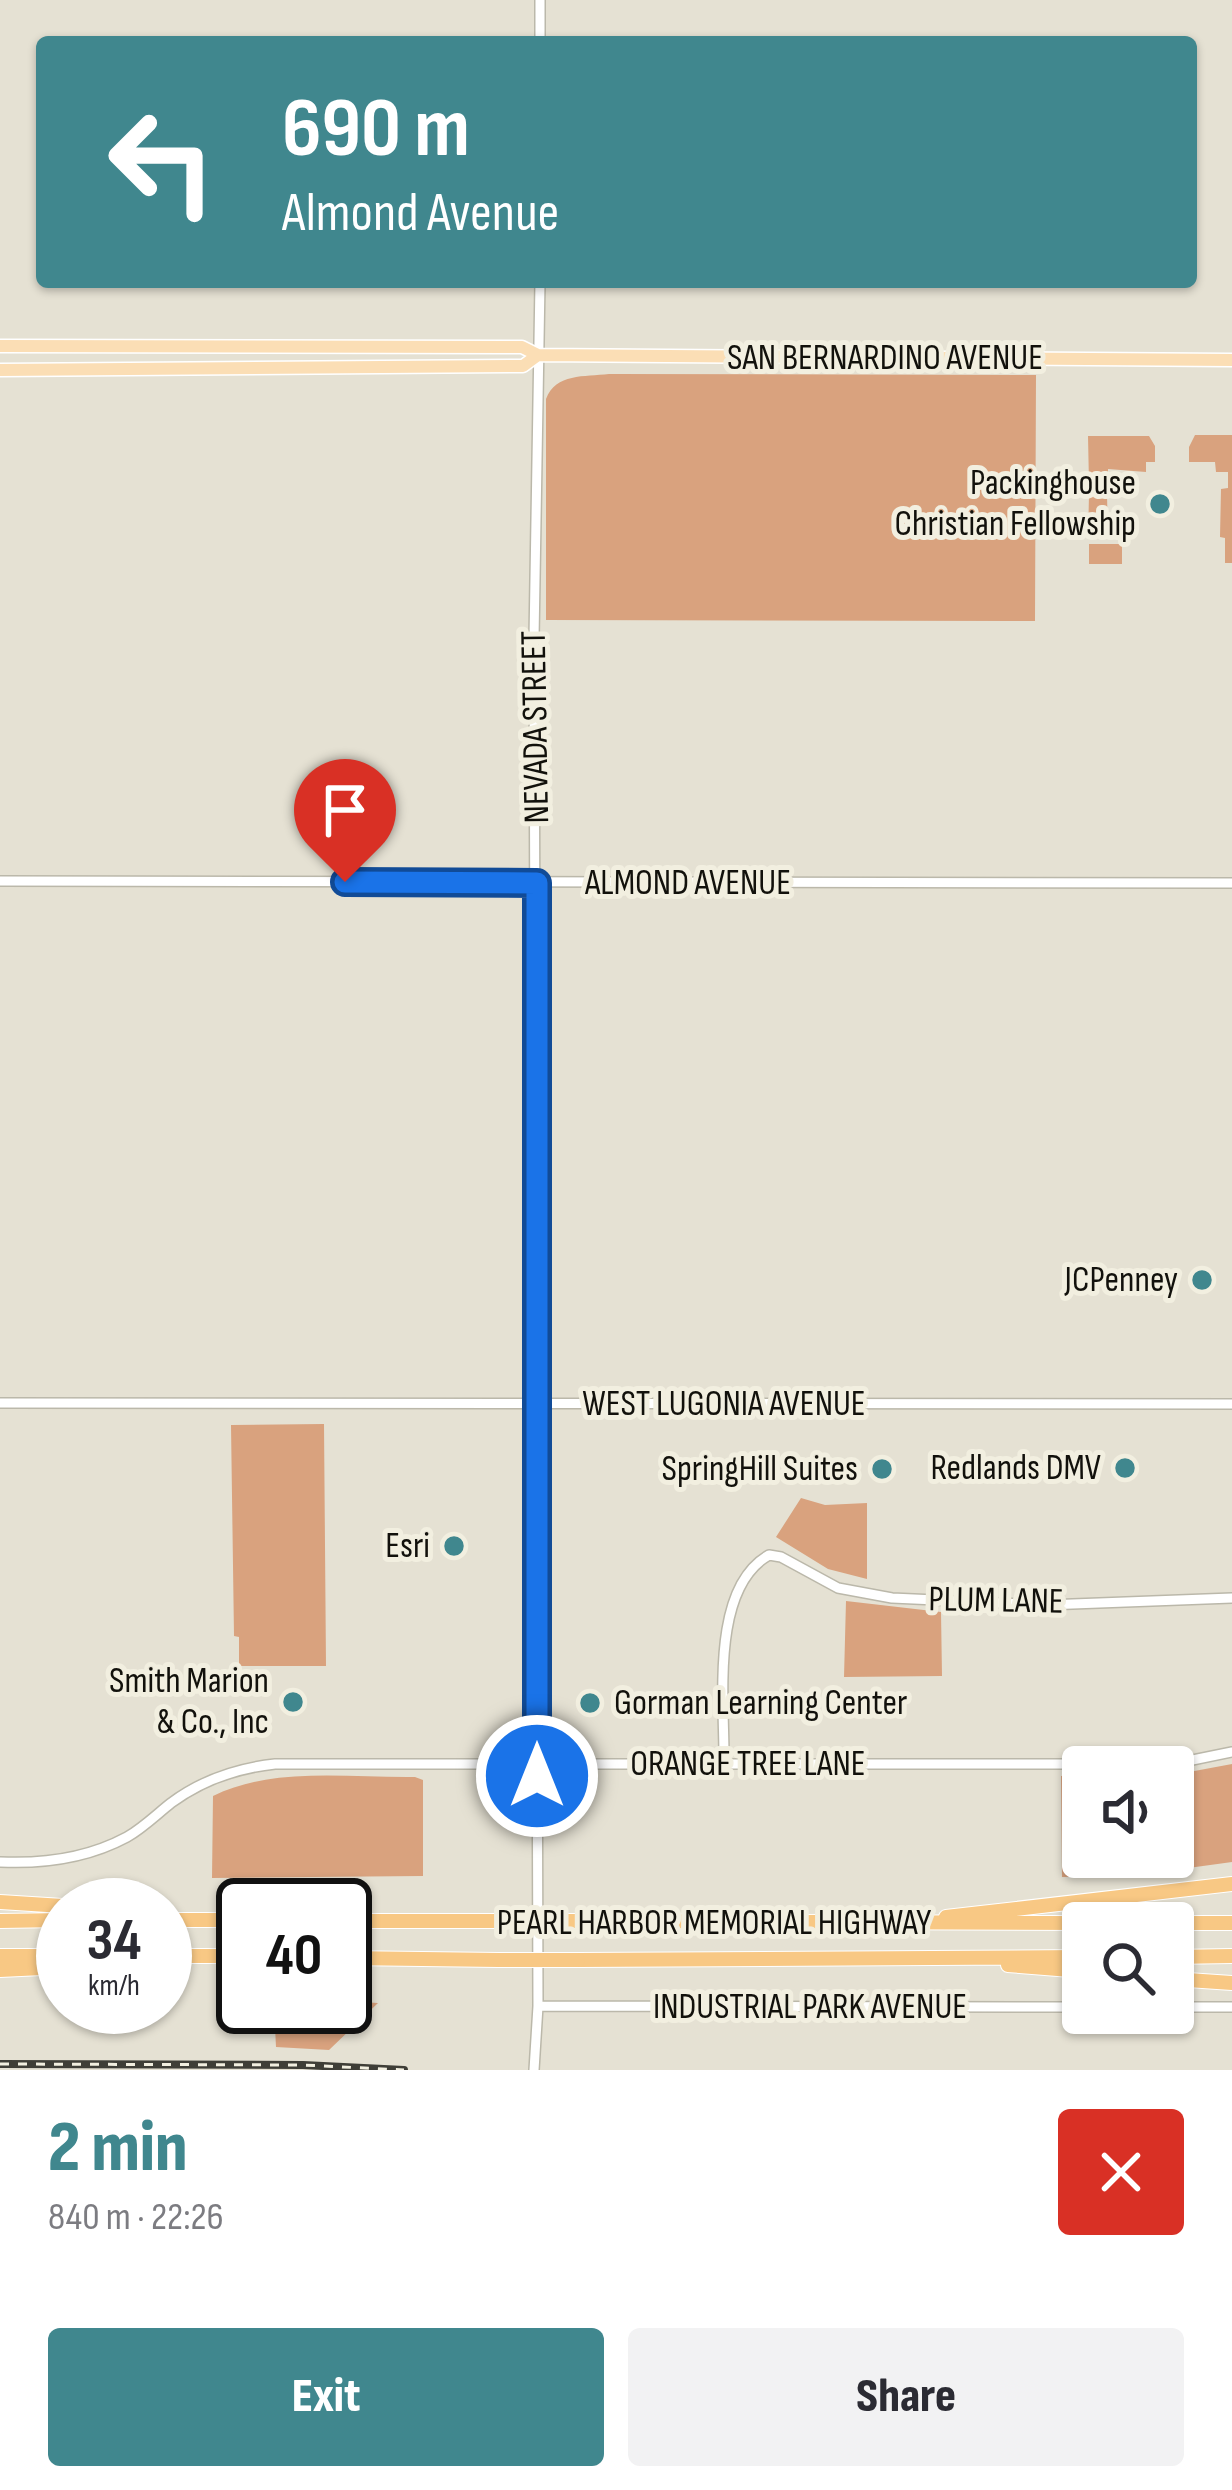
<!DOCTYPE html>
<meta charset="utf-8">
<style>
body{margin:0;font-family:"Sofia Sans Condensed",sans-serif;background:#f2f2f3;color:#2b2b33;height:100vh;display:flex;flex-direction:column;font-size:45px;white-space:nowrap}
*{box-sizing:border-box;margin:0}
p{font-size:39px;color:#7c7c81}
.icon{flex:none;width:66px;height:66px;fill:none;stroke:currentColor;stroke-width:2;stroke-linecap:round;stroke-linejoin:round}
.map{position:relative;height:2070px;overflow:hidden}
.sheet{display:flex;flex-direction:column;background:#fff;flex:1}
.sheet>*{flex:none}
.hud{position:absolute;left:36px;top:36px;width:1161px;height:252px;border-radius:12px;box-shadow:0 3px 9px #0004;background:#40878e;color:#fff;overflow:hidden}
.tools{position:absolute;left:1062px;top:1746px;display:grid;gap:24px}
.tools a{display:grid;place-items:center;width:132px;height:132px;border-radius:12px;background:#fff;box-shadow:0 3px 9px #0004;font-size:60px}
.speed{position:absolute;left:36px;top:1878px;display:flex;gap:24px;font-size:60px;font-weight:700;text-align:center}
.speed>*{display:grid;place-content:center;width:156px;height:156px;border-radius:50%;background:#fff;box-shadow:0 3px 9px #0004;line-height:1}
.speed small{font-size:30px;font-weight:400}
.speed .limit{border:6px solid #111;border-radius:18px;background:#fff;color:#111}
.pin{position:absolute;display:grid;place-items:center;width:102px;height:102px;color:#fff;margin:-123px -51px;border-radius:50% 50% 50% 0;rotate:-45deg;box-shadow:0 0 12px #0007}
.pin .icon{rotate:45deg}
.me{position:absolute;width:132px;margin:-66px;rotate:0deg;stroke-linejoin:round;filter:drop-shadow(0 0 9px #0008)}
.turn{display:flex;align-items:center;gap:42px;height:252px;padding:0 48px;font-size:54px}
.turn .icon{width:156px;height:156px;stroke-width:2.5}
.turn b{display:block;font-size:84px;line-height:102px}
.round{display:grid;place-items:center;flex:none;width:126px;height:126px;border-radius:12px;background:#f2f2f3}
.summary{display:flex;align-items:center;justify-content:space-between;height:204px;padding:0 48px}
h1{font-size:72px;font-weight:800;line-height:90px;color:#40878e}
.primary-button{display:flex;gap:24px;margin-top:auto;padding:24px 48px}
.primary-button a{flex:1;height:138px;border-radius:12px;background:#40878e;color:#fff;font-size:48px;font-weight:800;line-height:138px;text-align:center}
.primary-button a+a{background:#f2f2f3;color:#2b2b33}
.map>svg:first-child{display:block}
.green{fill:#d9a27e}
.lines{fill:none;stroke-linecap:round;stroke-linejoin:round}
.minor-casing{stroke:#bbb8aa;stroke-width:12}
.major-casing{stroke:#fff;stroke-width:15}
.highway-casing{stroke:#fff;stroke-width:16}
.minor{stroke:#fff;stroke-width:9}
.major{stroke:#fbdeb5;stroke-width:12}
.highway{stroke:#f8c884;stroke-width:14}
.rail-casing{stroke:#3f3e37;stroke-width:8}
.rail{stroke:#f2efe0;stroke-width:3;stroke-dasharray:9;stroke-linecap:butt}
.highway-bridge-casing{stroke:#fff;stroke-width:16;stroke-linecap:butt}
.highway-bridge{stroke:#f8c884;stroke-width:14}
.route-casing{stroke:#114b97;stroke-width:30}
.route{stroke:#1a73e8;stroke-width:21}
.poi-dot{fill:#40878e;stroke:#f2efe0;stroke-width:4.5}
.labels{text-anchor:middle;dominant-baseline:central;stroke-width:10;stroke-linejoin:round;paint-order:stroke}
.street-label{font-size:36px;fill:#12110c;stroke:#f2efe0}
.poi-label{font-size:36px;fill:#12110c;stroke:#f2efe0;text-anchor:end}
</style>
<div class="map">
<svg width="1232" height="2070" viewBox="0 0 1232 2070">
<rect width="100%" height="100%" fill="#e5e1d3"/>
<path class="green" d="M609,374L1036,375L1035,621L546,620V399C556,373 584,377 609,374Z
M1195,435H1232V563H1225V538L1220,537L1221,489L1228,488V472H1216L1215,462H1189V447Z
M1088,436H1149L1155,446V462H1146V472L1108,469V484H1095L1094,480L1089,484Z
M1089,494H1107L1108,539H1088Z
M1089,544H1122V564H1089Z
M324,1424L326,1666H239V1637L234,1636L231,1425Z
M801,1498L825,1505L867,1503V1579L828,1569L776,1537Z
M846,1601L941,1612L942,1676L844,1677Z
M1232,1764V1862L1130,1876L1062,1877L1061,1776L1083,1775V1857H1173V1775Z
M415,1777L423,1780V1876L212,1878L213,1796C273,1766 350,1778 415,1777Z
M345,2001L378,2003L329,2050L276,2047L274,2007H345Z"/>
<g class="lines">
<g class="minor-casing">
<path id="minor" d="M540,42V0
M0,881L1232,883
M0,1403L1232,1404
M724,1764C725,1705 709,1589 769,1555L781,1557L838,1588L892,1598L1046,1605L1232,1598
M0,1862C43,1864 88,1858 127,1837C143,1828 157,1814 171,1803C202,1780 238,1768 275,1764H1173L1232,1752
M538,2006L1083,2007
M1173,2007H1232
M534,2070L538,2006L534,638L540,282"/>
</g>
<g class="major-casing">
<path id="major" d="M0,346L522,347L538,355L1232,360
M0,370L523,366L538,355"/>
</g>
<g class="highway-casing">
<path id="highway" d="M0,1902L63,1906
M946,1917L1232,1884
M165,1920H243
M0,1921L63,1920
M345,1921H498
M576,1921L1083,1923
M1155,1923H1232
M0,1956H63
M165,1956H243
M1173,1957L1232,1956
M345,1958L499,1960
M578,1960L1083,1957
M1008,1965L1083,1971
M0,1970L63,1967
M1173,1979L1232,1983"/>
</g>
<use href="#minor" class="minor"/>
<use href="#major" class="major"/>
<use href="#highway" class="highway"/>
<g class="rail-casing">
<path id="rail" d="M0,2064L303,2065L404,2070"/>
</g>
<use href="#rail" class="rail"/>
<g class="highway-bridge-casing">
<path id="highway-bridge" d="M498,1921H576
M499,1960H578"/>
</g>
<use href="#highway-bridge" class="highway-bridge"/>
</g>
<g class="lines">
<g class="route-casing">
<path id="route" d="M345,882L537,883V1776"/>
</g>
<use href="#route" class="route"/>
</g>
<g class="poi-dot">
<circle cx="1160" cy="504" r="12"/>
<circle cx="1202" cy="1280" r="12"/>
<circle cx="1125" cy="1468" r="12"/>
<circle cx="882" cy="1469" r="12"/>
<circle cx="454" cy="1546" r="12"/>
<circle cx="293" cy="1702" r="12"/>
<circle cx="590" cy="1703" r="12"/>
</g>
<g class="labels">
<g class="street-label">
<text x="885" y="358">SAN BERNARDINO AVENUE</text>
<text transform="translate(536 727) rotate(-91)">NEVADA STREET</text>
<text x="688" y="883">ALMOND AVENUE</text>
<text x="724" y="1404">WEST LUGONIA AVENUE</text>
<text transform="translate(996 1601) rotate(1)">PLUM LANE</text>
<text x="748" y="1764">ORANGE TREE LANE</text>
<text x="714" y="1923">PEARL HARBOR MEMORIAL HIGHWAY</text>
<text x="810" y="2007">INDUSTRIAL PARK AVENUE</text>
</g>
<g class="poi-label">
<text x="1136" y="483">Packinghouse<tspan x="1136" dy="41">Christian Fellowship</tspan></text>
<text x="1178" y="1280">JCPenney</text>
<text x="1101" y="1468">Redlands DMV</text>
<text x="858" y="1469">SpringHill Suites</text>
<text x="430" y="1546">Esri</text>
<text x="269" y="1681">Smith Marion<tspan x="269" dy="41">&amp; Co., Inc</tspan></text>
<text x="614" y="1703" text-anchor="start">Gorman Learning Center</text>
</g>
</g>
</svg>
<div class="tools">
<a><svg class="icon" aria-label="sound" viewBox="0 0 24 24"><path d="M4 9h4l5-4v14l-5-4H4zM17 9q2 3 0 6"/></svg></a>
<a><svg class="icon" aria-label="search" viewBox="0 0 24 24"><circle cx="10" cy="10" r="6"/><path d="M15 15l6 6"/></svg></a>
</div>
<div class="speed"><div>34<small>km/h</small></div><div class="limit">40</div></div>
<div class="pin" style="left:345px;top:882px;background:#d93025"><svg class="icon" aria-label="arrive" viewBox="0 0 24 24"><path d="M6 21V4h12l-3 4 3 4H6"/></svg></div>
<svg class="me" style="left:537px;top:1776px" viewBox="-20 -20 40 40"><circle r="17" fill="#1a73e8" stroke="#fff" stroke-width="3"/><path d="M0-11L8 9 0 5-8 9z" fill="#fff"/></svg>
<div class="hud">
<div class="turn"><svg class="icon" aria-label="left" viewBox="0 0 24 24"><path d="M17 20v-9H6M10 6l-5 5 5 5"/></svg><div><b>690 m</b>Almond Avenue</div></div>
</div>
</div>
<section class="sheet">
<div class="summary"><div><h1>2 min</h1><p>840 m · 22:26</p></div><a class="round" style="background:#d93025;color:#fff"><svg class="icon" aria-label="close" viewBox="0 0 24 24"><path d="M6 6l12 12M18 6L6 18"/></svg></a></div>
<div class="primary-button"><a>Exit</a><a>Share</a></div>
</section>
